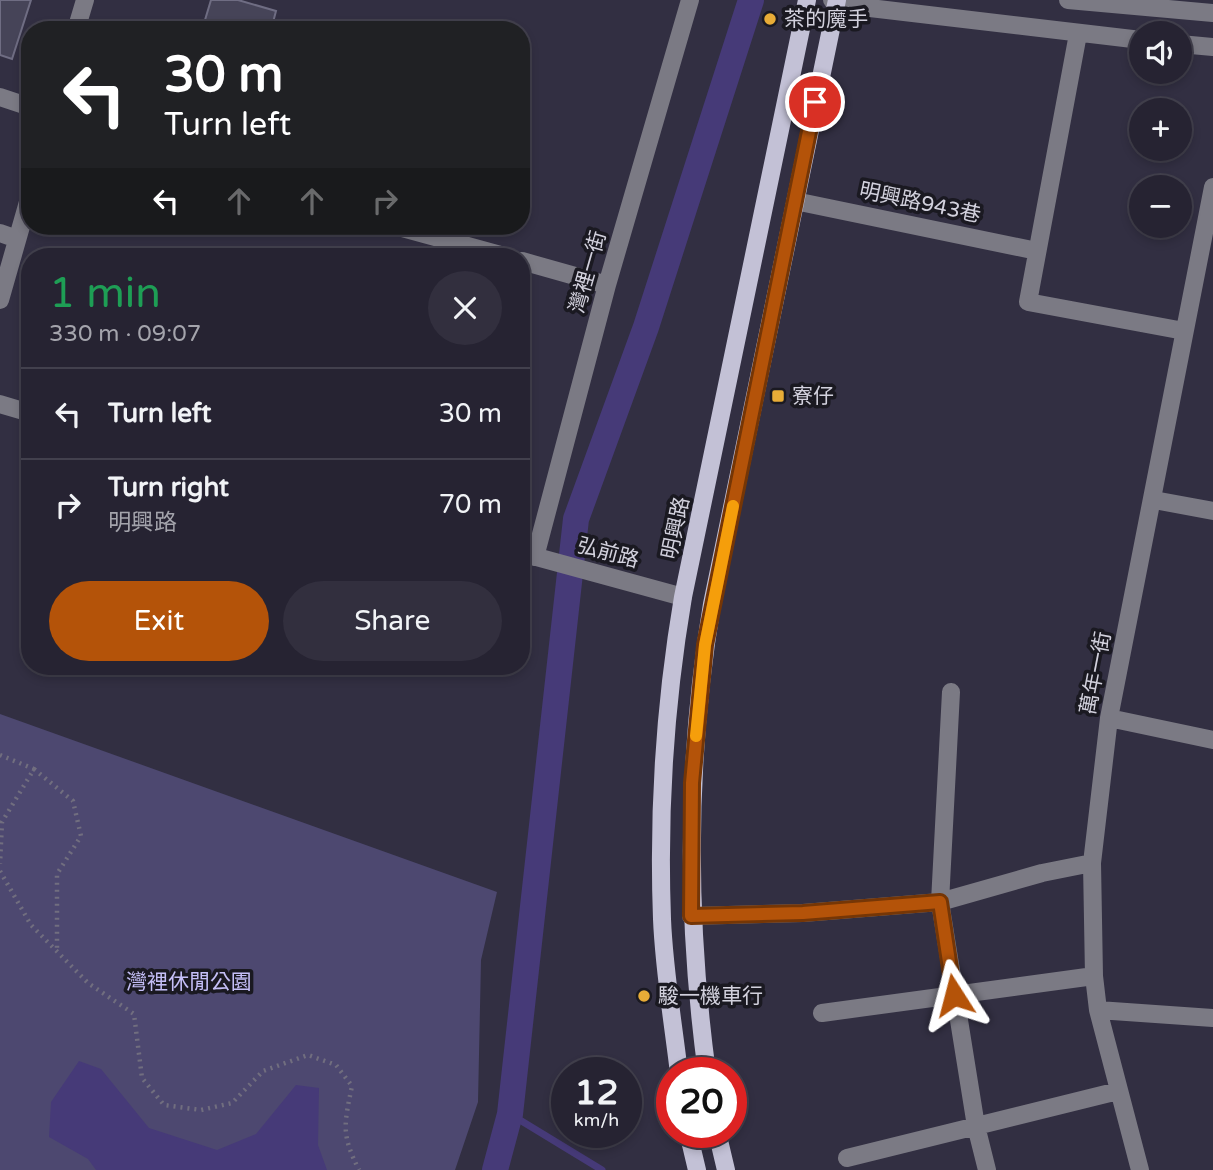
<!DOCTYPE html>
<meta charset="utf-8">
<style>
body{margin:0;font-family:"Varela Round","Noto Sans TC",sans-serif;background:#322f3e;color:#f1f3f6;height:100vh;display:flex;flex-direction:column;font-size:26px;white-space:nowrap}
*{box-sizing:border-box;margin:0}
p{font-size:23px;color:#a4a4ac}
.icon{flex:none;width:38px;height:38px;fill:none;stroke:currentColor;stroke-width:2;stroke-linecap:round;stroke-linejoin:round}
.map{position:relative;flex:1;overflow:hidden}
.details{position:absolute;left:21px;top:248px;width:509px;height:427px;display:flex;flex-direction:column;background:#262332;border-radius:28px;box-shadow:0 4px 10px #0003,0 0 0 2px #42404d}
.details>*{flex:none}
.guide{position:absolute;left:21px;top:21px;width:509px;height:214px;border-radius:28px;box-shadow:0 4px 10px #0003,0 0 0 2px #42404d;background:#202124;color:#fff;overflow:hidden}
.controls{position:absolute;left:1129px;top:21px;display:grid;gap:14px}
.controls a{display:grid;place-items:center;width:63px;height:63px;border-radius:50%;background:#262332;box-shadow:0 4px 10px #0003,0 0 0 2px #42404d;font-size:35px}
.speed{position:absolute;left:551px;top:1057px;display:flex;gap:14px;font-size:35px;font-weight:700;text-align:center}
.speed>*{display:grid;place-content:center;width:91px;height:91px;border-radius:50%;background:#262332;box-shadow:0 4px 10px #0003,0 0 0 2px #42404d;line-height:1}
.speed small{font-size:18px;font-weight:400}
.speed .limit{border:10px solid #d22;background:#fff;color:#111}
.pin{position:absolute;display:grid;place-items:center;width:60px;height:60px;color:#fff;margin:-30px;border:4px solid #fff;border-radius:50%;box-shadow:0 2px 7px #0007}
.me{position:absolute;width:77px;margin:-38px;rotate:351deg;stroke-linejoin:round;filter:drop-shadow(0 0 5px #0008)}
.turn{display:flex;align-items:center;gap:24px;height:147px;padding:0 28px;font-size:32px}
.turn .icon{width:91px;height:91px;stroke-width:2.5}
.turn b{display:block;font-size:49px;line-height:60px}
.lanes{display:flex;align-items:center;height:66px;padding:0 28px;background:#0003;justify-content:center;gap:35px;direction:ltr}
.lanes .off{opacity:.35}
.round{display:grid;place-items:center;flex:none;width:74px;height:74px;border-radius:37px;background:#322f3e}
.headline{display:flex;align-items:center;justify-content:space-between;height:119px;padding:0 28px}
h1{font-size:42px;font-weight:600;line-height:52px;color:#1e9e55}
.action{display:flex;gap:14px;margin-top:auto;padding:14px 28px}
.action a{flex:1;height:80px;border-radius:42px;background:#b45309;color:#fff;font-size:28px;font-weight:600;line-height:80px;text-align:center}
.action a+a{background:#322f3e;color:#f1f3f6}
ul{padding:0;list-style:none}
li{display:flex;align-items:center;gap:21px;height:91px;padding:0 28px;border-top:2px solid #42404d}
li div{flex:1}
li b{display:block;font-size:26px}
li em{font-style:normal}
.map>svg:first-child{display:block}
.green{fill:#4d4870}
.water{fill:#463a78}
.lines{fill:none;stroke-linecap:round;stroke-linejoin:round}
.stream{stroke:#463a78;stroke-width:7}
.canal{stroke:#463a78;stroke-width:26}
.building{fill:#464458;stroke:#6f6d83;stroke-width:2}
.path{stroke:#716e7f;stroke-width:4.5;stroke-dasharray:2 5;stroke-linecap:butt}
.minor{stroke:#7b7a84;stroke-width:18}
.major{stroke:#c3c1d6;stroke-width:18}
.route-casing{stroke:#753606;stroke-width:18}
.route{stroke:#b45309;stroke-width:12}
.slow{stroke:#f59e0b;stroke-width:12}
.poi-dot{fill:#e8ac37;stroke:#1a1921;stroke-width:2.5}
.labels{text-anchor:middle;dominant-baseline:central;stroke-width:7;stroke-linejoin:round;paint-order:stroke}
.poi-label{font-size:21px;fill:#d2d1dd;stroke:#1a1921;text-anchor:start}
.street-label{font-size:21px;fill:#d2d1dd;stroke:#1a1921}
.park-label{font-size:21px;fill:#c5bff7;stroke:#1a1921}
</style>
<div class="map">
<svg width="1213" height="1170" viewBox="0 0 1213 1170">
<rect width="100%" height="100%" fill="#322f42"/>
<path class="green" d="M0,714L497,892L481,960L478,1102L455,1170H0Z"/>
<path class="water" d="M79,1061L101,1069L149,1128L217,1150L256,1134L296,1085L319,1088L318,1145L327,1170H96L88,1159L49,1137L51,1102Z"/>
<g class="lines">
<path class="stream" d="M510,1114L602,1170"/>
<path class="canal" d="M495,1170L510,1114L576,519L646,327L751,0"/>
</g>
<path class="building" d="M0,0H31L12,59L0,55Z
M211,0H238L276,11L271,30H202Z"/>
<g class="lines">
<path class="path" d="M0,755L34,769L2,822L0,864
M34,769L73,801L81,836L57,874V950
M0,871L31,925L88,983L134,1014L142,1078L164,1105L201,1110L232,1103L263,1071L308,1055L336,1065L352,1086C344,1125 341,1134 359,1170"/>
<path class="minor" d="M832,0L836,4L1141,40
M1068,0L1213,13
M76,30L85,0
M1078,34L1028,302L1184,331
M1180,44L1213,47
M0,97L30,107
M795,201L1037,251
M395,226L508,257
M0,233L17,239
M522,261L607,285
M0,300L30,195
M0,404L30,413
M1154,500L1213,511
M522,553L683,597
M535,557L607,285L690,0
M951,692L940,902L976,1126L987,1170
M1109,718L1213,740
M691,916L803,913L940,902L1042,873L1092,863
M1098,1010L1213,1018
M822,1013L1094,976
M847,1158L1118,1091
M1140,1170L1098,1010L1094,976L1092,863L1109,718L1213,187"/>
<path class="major" d="M679,1073C673,1022 664,970 662,919C658,811 665,703 683,597L807,0
M707,1073C686,917 686,760 712,604L837,0
M688,1132L697,1170
M717,1132L726,1170"/>
</g>
<g class="lines">
<g class="route-casing">
<path id="route" d="M815,102L705,645L692,783L691,916L803,913L940,902L954,995"/>
</g>
<use href="#route" class="route"/>
<path class="slow" d="M696,736L705,645L733,506"/>
</g>
<g class="poi-dot">
<circle cx="770" cy="19" r="7"/>
<rect x="771" y="389" width="14" height="14" rx="3.5"/>
<circle cx="644" cy="996" r="7"/>
</g>
<g class="labels">
<g class="poi-label">
<text x="784" y="19">茶的魔手</text>
<text x="792" y="396">寮仔</text>
<text x="658" y="996">駿一機車行</text>
</g>
<g class="street-label">
<text transform="translate(920 203) rotate(12)">明興路943巷</text>
<text transform="translate(588 272) rotate(-74)">灣裡一街</text>
<text transform="translate(676 528) rotate(-78)">明興路</text>
<text transform="translate(608 553) rotate(15)">弘前路</text>
<text transform="translate(1096 673) rotate(-79)">萬年一街</text>
</g>
<g class="park-label">
<text x="189" y="982">灣裡休閒公園</text>
</g>
</g>
</svg>
<div class="controls">
<a><svg class="icon" aria-label="sound" viewBox="0 0 24 24"><path d="M4 9h4l5-4v14l-5-4H4zM17 9q2 3 0 6"/></svg></a>
<a>+</a>
<a>−</a>
</div>
<div class="speed"><div>12<small>km/h</small></div><div class="limit">20</div></div>
<div class="pin" style="left:815px;top:102px;background:#d93025"><svg class="icon" aria-label="arrive" viewBox="0 0 24 24"><path d="M6 21V4h12l-3 4 3 4H6"/></svg></div>
<svg class="me" style="left:954px;top:995px" viewBox="-20 -20 40 40"><path d="M0-17L14 15 0 8-14 15z" fill="#b45309" stroke="#fff" stroke-width="4"/></svg>
<div class="guide">
<div class="turn"><svg class="icon" aria-label="left" viewBox="0 0 24 24"><path d="M17 20v-9H6M10 6l-5 5 5 5"/></svg><div><b>30 m</b>Turn left</div></div>
<div class="lanes"><svg class="icon" aria-label="left" viewBox="0 0 24 24"><path d="M17 20v-9H6M10 6l-5 5 5 5"/></svg><svg class="icon off" aria-label="ahead" viewBox="0 0 24 24"><path d="M12 20V5M6 11l6-6 6 6"/></svg><svg class="icon off" aria-label="ahead" viewBox="0 0 24 24"><path d="M12 20V5M6 11l6-6 6 6"/></svg><svg class="icon off" aria-label="right" viewBox="0 0 24 24"><path d="M7 20v-9h11M14 6l5 5-5 5"/></svg></div>
</div>
<section class="details">
<div class="headline"><div><h1>1 min</h1><p>330 m · 09:07</p></div><a class="round"><svg class="icon" aria-label="close" viewBox="0 0 24 24"><path d="M6 6l12 12M18 6L6 18"/></svg></a></div>
<ul>
<li><svg class="icon" aria-label="left" viewBox="0 0 24 24"><path d="M17 20v-9H6M10 6l-5 5 5 5"/></svg><div><b>Turn left</b></div><em>30 m</em></li>
<li><svg class="icon" aria-label="right" viewBox="0 0 24 24"><path d="M7 20v-9h11M14 6l5 5-5 5"/></svg><div><b>Turn right</b><p>明興路</p></div><em>70 m</em></li>
</ul>
<div class="action"><a>Exit</a><a>Share</a></div>
</section>
</div>
